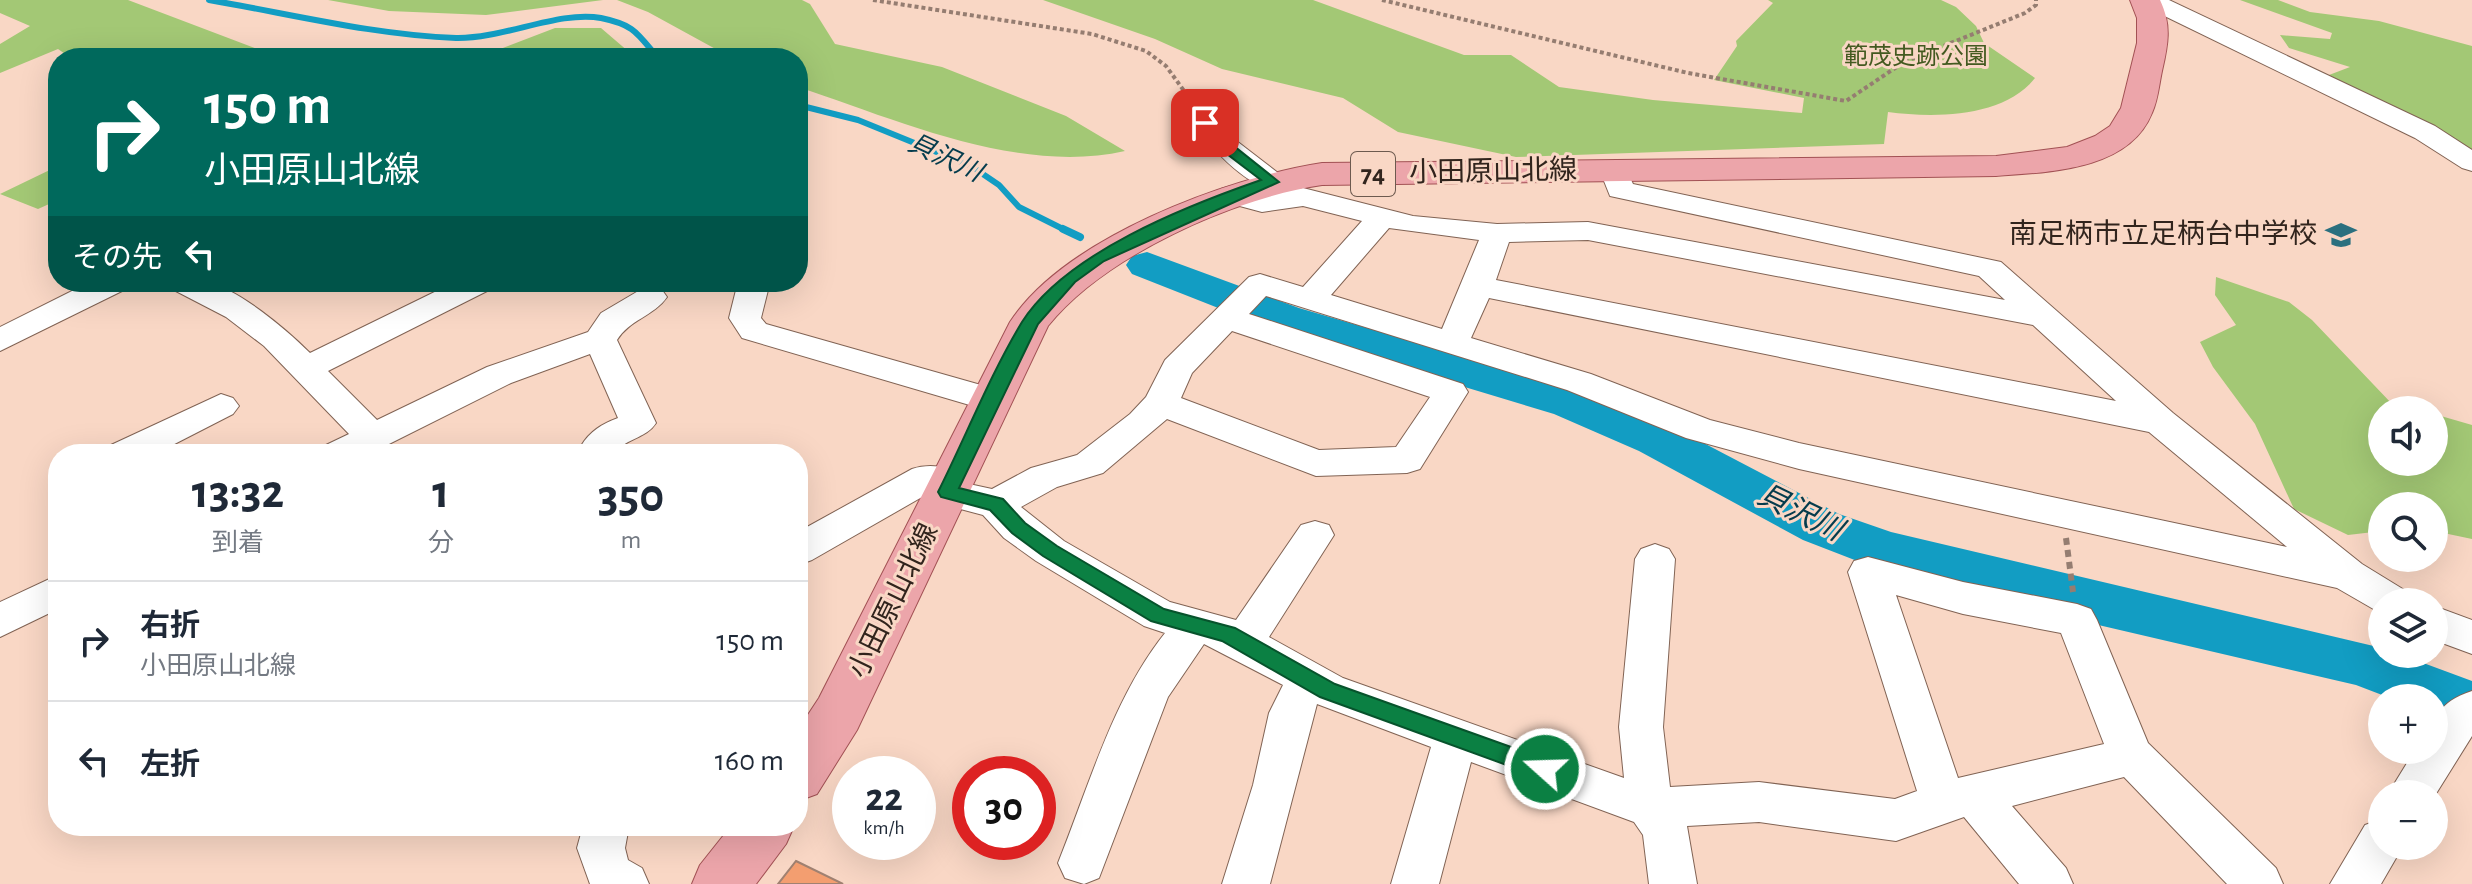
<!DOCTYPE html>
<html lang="ja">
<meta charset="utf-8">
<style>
body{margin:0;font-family:"Alegreya Sans","Noto Sans JP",sans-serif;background:#f6f6f7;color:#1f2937;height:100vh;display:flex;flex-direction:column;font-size:30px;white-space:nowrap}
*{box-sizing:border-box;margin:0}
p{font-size:26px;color:#747a83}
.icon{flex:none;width:44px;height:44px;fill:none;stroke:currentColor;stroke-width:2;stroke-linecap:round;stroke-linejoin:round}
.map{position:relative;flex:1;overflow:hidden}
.drawer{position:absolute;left:48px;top:444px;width:760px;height:392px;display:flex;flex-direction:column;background:#fff;border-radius:32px;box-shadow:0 8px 32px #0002}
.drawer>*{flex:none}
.banner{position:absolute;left:48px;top:48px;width:760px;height:244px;border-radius:32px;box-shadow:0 8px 32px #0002;background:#00695c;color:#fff;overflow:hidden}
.tools{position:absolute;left:2368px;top:396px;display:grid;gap:16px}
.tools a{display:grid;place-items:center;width:80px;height:80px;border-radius:50%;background:#fff;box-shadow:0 8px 32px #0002;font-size:40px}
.speed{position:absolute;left:832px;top:756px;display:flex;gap:16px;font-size:40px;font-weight:700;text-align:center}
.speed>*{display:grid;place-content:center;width:104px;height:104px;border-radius:50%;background:#fff;box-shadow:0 8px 32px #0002;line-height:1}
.speed small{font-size:20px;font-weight:400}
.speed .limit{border:12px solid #d22;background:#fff;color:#111}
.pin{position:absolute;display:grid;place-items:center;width:68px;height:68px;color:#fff;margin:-34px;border-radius:16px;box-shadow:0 4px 12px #0006}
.me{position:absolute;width:88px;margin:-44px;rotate:290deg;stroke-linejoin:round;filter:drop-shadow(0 0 6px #0008)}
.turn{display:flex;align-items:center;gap:28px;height:168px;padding:0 24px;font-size:36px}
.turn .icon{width:104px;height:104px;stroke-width:2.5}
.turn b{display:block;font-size:56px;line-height:68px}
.then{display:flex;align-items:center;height:76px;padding:0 24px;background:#0003;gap:16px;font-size:30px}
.eta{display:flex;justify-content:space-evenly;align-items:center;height:136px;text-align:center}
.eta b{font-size:48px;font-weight:600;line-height:56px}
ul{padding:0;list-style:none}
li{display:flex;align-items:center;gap:24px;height:120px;padding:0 24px;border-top:2px solid #e0e1e3}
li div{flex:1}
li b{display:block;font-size:30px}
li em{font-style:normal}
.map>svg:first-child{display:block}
.green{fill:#a3c875}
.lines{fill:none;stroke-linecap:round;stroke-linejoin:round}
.stream-far1{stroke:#129dc3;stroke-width:6}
.stream{stroke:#129dc3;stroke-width:8}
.river{fill:#129dc3;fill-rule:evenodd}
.building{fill:#f39e70;stroke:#a08171;stroke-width:2}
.minor-casing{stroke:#816354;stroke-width:2}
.major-casing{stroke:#a25154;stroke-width:2}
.path-far1{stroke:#957d71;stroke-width:4;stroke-dasharray:4 3;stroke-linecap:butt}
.path{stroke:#957d71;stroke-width:6;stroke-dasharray:7 5;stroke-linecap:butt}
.minor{fill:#fff;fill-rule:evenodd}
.major{fill:#eca5aa;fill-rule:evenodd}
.route{fill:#0b8043;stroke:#07532c;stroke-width:2}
.labels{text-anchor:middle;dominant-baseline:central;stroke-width:6;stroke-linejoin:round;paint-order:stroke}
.far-park-label{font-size:24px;fill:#435a20;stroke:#f9d7c5}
.far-water-label{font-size:26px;font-style:italic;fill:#053c4d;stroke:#f9d7c5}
.shield{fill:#f9d7c5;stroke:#6d5a4f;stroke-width:2}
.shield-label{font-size:26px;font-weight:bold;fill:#31241d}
.street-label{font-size:28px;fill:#31241d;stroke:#f9d7c5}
.poi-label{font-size:28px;fill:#31241d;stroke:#f9d7c5;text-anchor:end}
.water-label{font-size:30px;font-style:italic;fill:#053c4d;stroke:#f9d7c5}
</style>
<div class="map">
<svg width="2472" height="884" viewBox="0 0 2472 884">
<rect width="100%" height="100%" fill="#f9d7c5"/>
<path class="green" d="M0,0H128L281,58H71L58,49L0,73V44L30,26L0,13Z
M328,0H603L486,15L389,11Z
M617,0H802L810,4L835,44L942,67L1066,116L1125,151C1019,175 898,120 798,87V58H732L648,12Z
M1043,0H1313L1464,55H1511L1559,87L1653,100L1802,113L1804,98L1714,80L1737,46L1736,41L1773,3L1768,0H1941L1956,7L1976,26L1984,43L2035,78C2004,118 1934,118 1888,112L1884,144L1516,157L1398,132L1343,98L1222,69L1155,39Z
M2240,0H2278L2310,12L2379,21L2472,46V151C2428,120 2377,101 2329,75L2350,67L2289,48L2280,35L2330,39L2332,33Z
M555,28H601L636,58H477Z
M58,166V200L38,209L0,194Z
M2216,277L2289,302L2312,320L2393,405L2417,410H2382V462H2434V414L2472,425V539L2434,531V506H2382V531L2348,535L2294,509L2255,424L2213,367L2200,342L2236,325L2215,295Z"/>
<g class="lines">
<path class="stream-far1" d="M209,0C291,14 374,35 456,38C503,39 560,10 601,18C635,25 637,33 658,58
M798,105L858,120L971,166L999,185L1019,207L1067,231"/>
<path class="stream" d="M1063,229L1080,237"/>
<path class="river" d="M1147,252L1299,308L1586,392L1673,427L1839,514L1891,532L2382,648V654H2399L2472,681V729L2434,715V698H2390L2356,685L2077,620L1865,564L1803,540L1639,451L1554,414L1269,328L1132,274L1126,265L1132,256Z"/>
</g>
<path class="building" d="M796,861L843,884H778Z"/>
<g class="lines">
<g class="minor-casing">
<path id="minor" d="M2138,0H2169L2435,126L2472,150V171L2462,168L2415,138L2142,5Z
M1197,103L1207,105L1234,139L1282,176L1286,182L1282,188C1249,196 1201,136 1184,111L1187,105Z
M1614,162L1624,165L1633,184L2001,262L2173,413L2362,564L2406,591L2412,602H2382V614L2337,588L1799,469L1686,438L1567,390L1266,296L1249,314L1463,384L1468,392L1420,469L1407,473L1316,476L1167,419L1103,473L1057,487L1021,507L1064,541L1170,602L1236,620L1301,525L1315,521L1329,525L1334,535L1269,637L1343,678L1624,778L1619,727L1635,559L1641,549L1655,544L1669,549L1675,559L1663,727L1670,787L1759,782L1895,799L1917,791L1848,572L1854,561L1868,557L1963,582L2077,604L2091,609L2097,620L2148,743L2276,868L2283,884H2227L2124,777L2012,806L2066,868L2073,884H2019L1964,817L1896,841L1759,822L1687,826L1697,884H1649L1643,835L1634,822L1471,762L1439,884H1391L1431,747L1317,704L1270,884H1222L1253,785L1269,713L1283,685L1204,644L1168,697L1099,878L1084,884L1065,878L1058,863C1089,786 1113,698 1165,633L1144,626L1036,561L1004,538L983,515L934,502L929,493L812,560L798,565V532L912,469C930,463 946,467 964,473L969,484L992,489L1031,468L1077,455L1130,414L1146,397L1165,360L1249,277L1260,274L1303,287L1362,221L1303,206L1262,212L1221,201L1216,195L1221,189L1231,186L1262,194L1303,188L1413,216L1497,224L1588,222L2005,300L1979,276L1610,196L1600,171L1604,165ZM1389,228L1479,240L1442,329L1331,295ZM1588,240L2033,325L2116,401L1496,280L1509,242ZM1489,298L2149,432L2287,547L1799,443L1710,420L1591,374L1471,338ZM1232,331L1430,397L1396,447L1319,450L1181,398L1192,373ZM1896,595L1963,614L2061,633L2104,744L1958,778Z
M90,282H131L126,289L0,351V327Z
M167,282C179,282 193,280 205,282C237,287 288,331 310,353L455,282H496L491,289L328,371L377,420L487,367L588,332L601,313L640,290L651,287L662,290L667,297C654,316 629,320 617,340L656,423C647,437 630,438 618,449L620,454H584L581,446C590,431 602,424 618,418L590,354L511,383L369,454H321L326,445L349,434L264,346L226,317L172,289Z
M738,282H770L761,318L766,324L1002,391L1007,399L1002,407L990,411L742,338L729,318Z
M221,394L233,398L239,406L233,414L155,454H106L111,445Z
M58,575V609L0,637V602Z
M2434,606L2472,620V654L2434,640Z
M2472,691V736L2434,797V794H2388L2415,750H2434C2434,716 2437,703 2472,691Z
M2382,819V846H2403L2381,884H2330L2365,825Z
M583,826H629L625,848L628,860L642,868L649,884H590L577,848Z"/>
</g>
<g class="major-casing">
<path id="major" d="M2130,0H2160C2172,25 2168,45 2162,71C2159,85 2158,100 2152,113C2129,171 2048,172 1996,176L1322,185C1234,198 1104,256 1048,326L857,730L817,794L798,801V730L819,698L1010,322C1065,238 1226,178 1322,163L1996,156L2067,147L2095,136L2110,126L2121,108L2137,43V18Z
M731,826H794L786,844L756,884H692L700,865Z"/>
</g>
<path class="path-far1" d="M873,0L1092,34L1146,51L1166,66L1187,95
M1382,0L1688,73L1846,101L1904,62L2025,13L2036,5V0"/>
<path class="path" d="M2066,538L2073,592"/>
<use href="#minor" class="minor"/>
<use href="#major" class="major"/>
</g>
<path class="route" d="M1200,120H1210L1229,142L1279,182L1104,261L1075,282L1038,324L959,488L1003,499L1025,523L1057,546L1164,609L1235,628L1335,684L1553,762L1557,769L1553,776L1545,779L1320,697L1222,641L1151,621L1043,556L1012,533L990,510L941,497L938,492C966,436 990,375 1022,322C1066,253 1186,206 1261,180L1219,148L1200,126Z"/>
<defs>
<g id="school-bare" transform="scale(2.4)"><path d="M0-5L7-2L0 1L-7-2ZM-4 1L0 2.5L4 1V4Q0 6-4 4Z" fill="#2b707f" stroke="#f9d7c5" stroke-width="2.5" paint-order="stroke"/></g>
</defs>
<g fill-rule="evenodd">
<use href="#school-bare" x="2341" y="235"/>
</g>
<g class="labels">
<g class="far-park-label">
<text x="1916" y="57">範茂史跡公園</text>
</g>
<g class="far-water-label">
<text transform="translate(945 158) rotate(25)">貝沢川</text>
</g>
<rect class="shield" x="1351" y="152" width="44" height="44" rx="6"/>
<g class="shield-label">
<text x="1373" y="174">74</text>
</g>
<g class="street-label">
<text transform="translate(1493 172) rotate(-1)">小田原山北線</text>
<text transform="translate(894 601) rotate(-64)">小田原山北線</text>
</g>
<g class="poi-label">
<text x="2317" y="235">南足柄市立足柄台中学校</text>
</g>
<g class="water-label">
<text transform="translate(1800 513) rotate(26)">貝沢川</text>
</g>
</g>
</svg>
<div class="tools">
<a><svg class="icon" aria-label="sound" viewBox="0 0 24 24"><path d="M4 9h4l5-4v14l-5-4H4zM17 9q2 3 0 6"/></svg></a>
<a><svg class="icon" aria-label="search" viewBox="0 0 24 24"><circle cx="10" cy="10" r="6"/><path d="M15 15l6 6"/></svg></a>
<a><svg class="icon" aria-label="layers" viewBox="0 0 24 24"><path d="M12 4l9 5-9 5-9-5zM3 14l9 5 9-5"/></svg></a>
<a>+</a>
<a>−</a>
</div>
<div class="speed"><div>22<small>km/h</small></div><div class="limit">30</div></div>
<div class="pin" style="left:1205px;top:123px;background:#d93025"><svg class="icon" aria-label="arrive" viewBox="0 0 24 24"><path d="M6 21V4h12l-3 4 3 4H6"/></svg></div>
<svg class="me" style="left:1545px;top:769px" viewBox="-20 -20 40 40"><circle r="17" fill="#0b8043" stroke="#fff" stroke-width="3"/><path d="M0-11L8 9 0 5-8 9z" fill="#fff"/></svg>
<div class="banner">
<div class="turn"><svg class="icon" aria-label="right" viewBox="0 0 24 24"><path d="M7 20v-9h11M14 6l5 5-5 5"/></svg><div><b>150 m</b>小田原山北線</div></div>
<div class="then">その先<svg class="icon" aria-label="left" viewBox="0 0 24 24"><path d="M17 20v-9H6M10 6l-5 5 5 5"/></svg></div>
</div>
<section class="drawer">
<div class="eta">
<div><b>13:32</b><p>到着</p></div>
<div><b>1</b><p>分</p></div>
<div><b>350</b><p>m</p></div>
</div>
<ul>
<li><svg class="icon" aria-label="right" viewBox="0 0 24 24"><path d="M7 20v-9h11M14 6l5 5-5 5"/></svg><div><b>右折</b><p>小田原山北線</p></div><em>150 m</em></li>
<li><svg class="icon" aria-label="left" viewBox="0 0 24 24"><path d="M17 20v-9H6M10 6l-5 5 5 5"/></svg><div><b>左折</b></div><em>160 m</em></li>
</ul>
</section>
</div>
